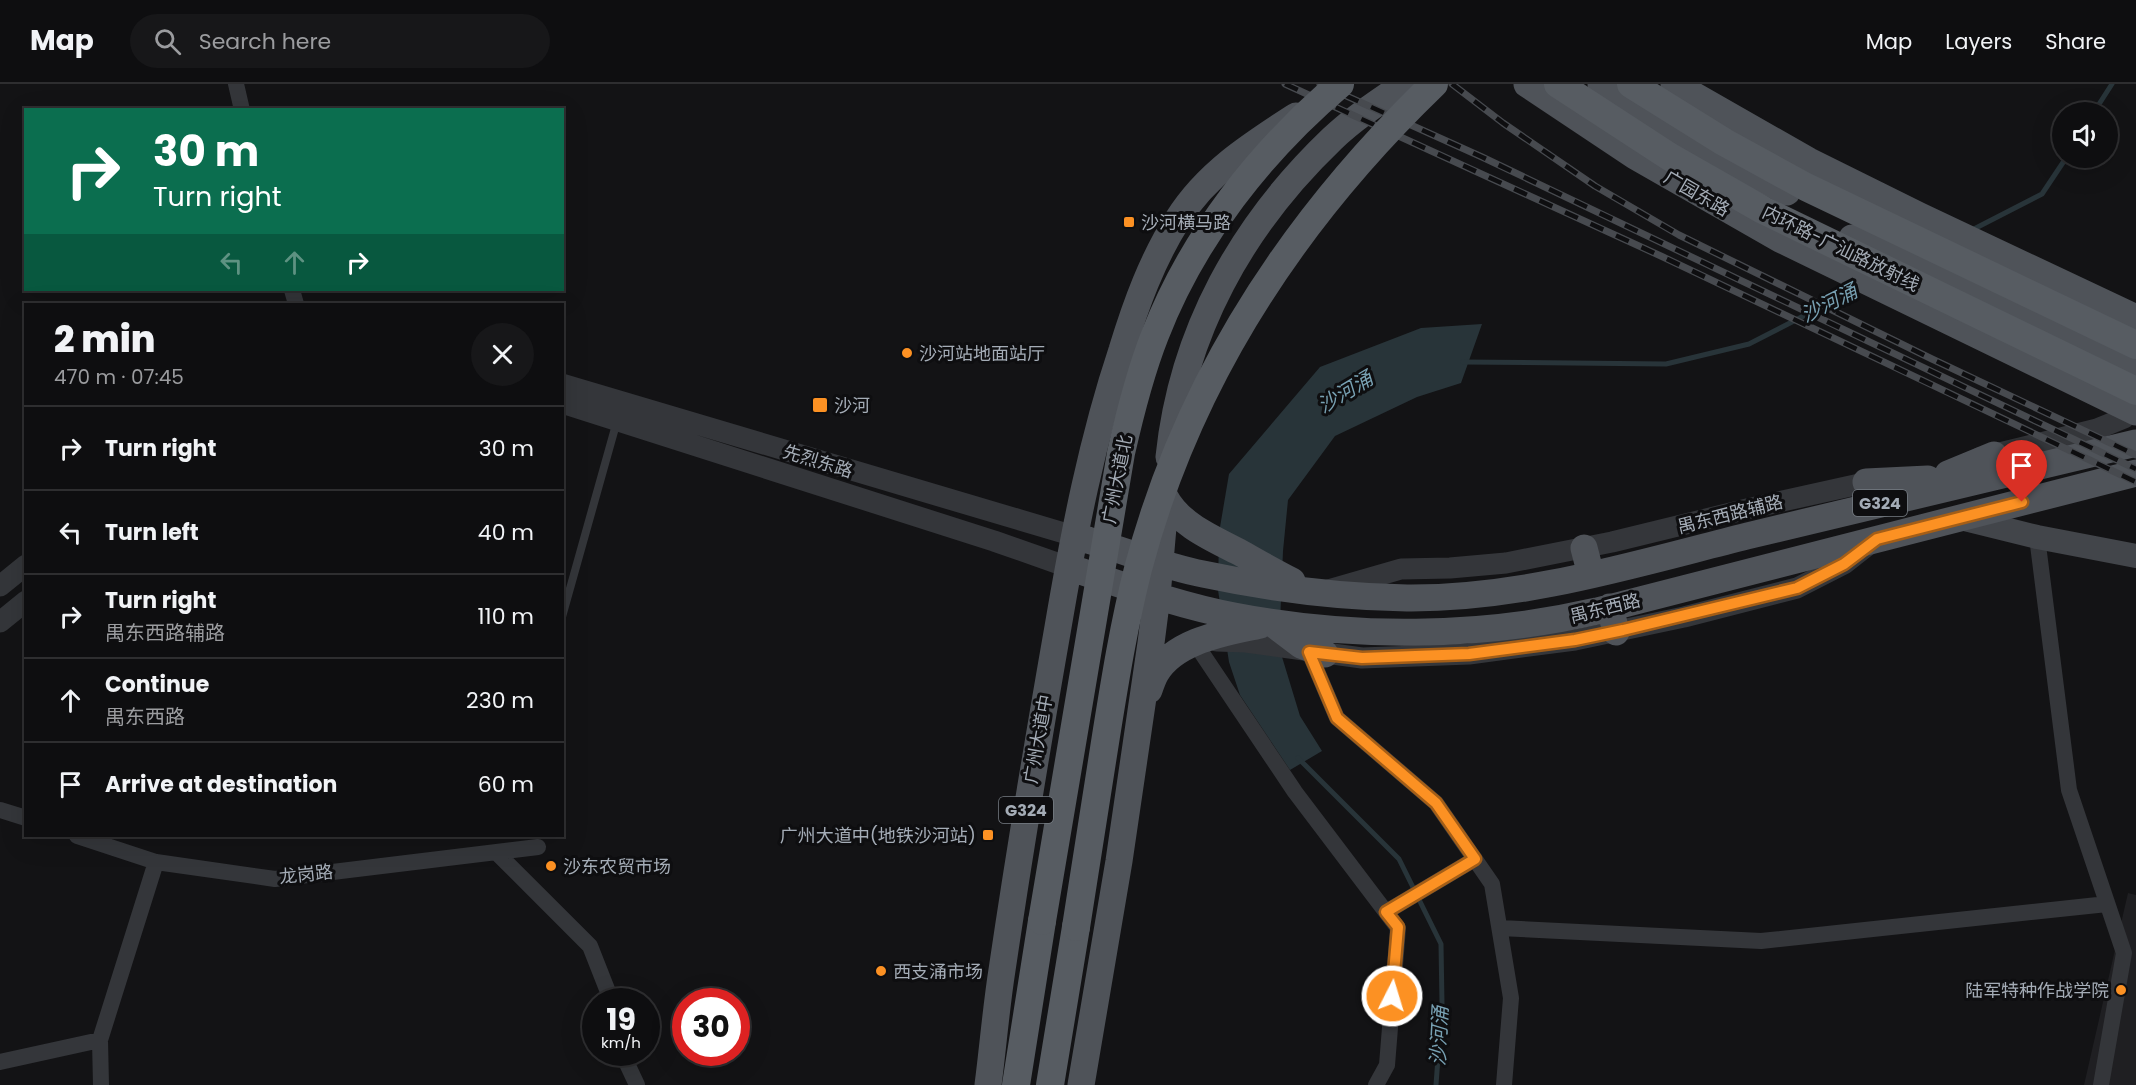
<!DOCTYPE html>
<meta charset="utf-8">
<style>
body{margin:0;font-family:Poppins,"Noto Sans SC",sans-serif;background:#171719;color:#f1f3f6;height:100vh;display:flex;flex-direction:column;font-size:22px;white-space:nowrap}
*{box-sizing:border-box;margin:0}
p{font-size:20px;color:#9b9c9f}
.icon{flex:none;width:33px;height:33px;fill:none;stroke:currentColor;stroke-width:2;stroke-linecap:round;stroke-linejoin:round}
.map{position:relative;flex:1;overflow:hidden}
.panel{position:absolute;left:24px;top:219px;width:540px;height:534px;display:flex;flex-direction:column;background:#0e0e10;border-radius:0px;box-shadow:0 6px 24px #0002,0 0 0 2px #2e2e30}
.panel>*{flex:none}
.guide{position:absolute;left:24px;top:24px;width:540px;height:183px;border-radius:0px;box-shadow:0 6px 24px #0002,0 0 0 2px #2e2e30;background:#0b6e4f;color:#fff;overflow:hidden}
.buttons{position:absolute;left:2052px;top:18px;display:grid;gap:12px}
.buttons a{display:grid;place-items:center;width:66px;height:66px;border-radius:50%;background:#0e0e10;box-shadow:0 6px 24px #0002,0 0 0 2px #2e2e30;font-size:30px}
.speed{position:absolute;left:582px;top:904px;display:flex;gap:12px;font-size:30px;font-weight:700;text-align:center}
.speed>*{display:grid;place-content:center;width:78px;height:78px;border-radius:50%;background:#0e0e10;box-shadow:0 6px 24px #0002,0 0 0 2px #2e2e30;line-height:1}
.speed small{font-size:15px;font-weight:400}
.speed .limit{border:9px solid #d22;background:#fff;color:#111}
.pin{position:absolute;display:grid;place-items:center;width:51px;height:51px;color:#fff;margin:-62px -26px;border-radius:50% 50% 50% 0;rotate:-45deg;box-shadow:0 0 6px #0007}
.pin .icon{rotate:45deg}
.me{position:absolute;width:66px;margin:-33px;rotate:5deg;stroke-linejoin:round;filter:drop-shadow(0 0 4px #0008)}
.turn{display:flex;align-items:center;gap:21px;height:126px;padding:0 30px;font-size:27px}
.turn .icon{width:78px;height:78px;stroke-width:2.5}
.turn b{display:block;font-size:42px;line-height:51px}
.lanes{display:flex;align-items:center;height:57px;padding:0 30px;background:#0003;justify-content:center;gap:30px;direction:ltr}
.lanes .off{opacity:.35}
.round{display:grid;place-items:center;flex:none;width:63px;height:63px;border-radius:32px;background:#171719}
.headline{display:flex;align-items:center;justify-content:space-between;height:102px;padding:0 30px}
h1{font-size:36px;font-weight:800;line-height:45px}
ul{padding:0;list-style:none}
li{display:flex;align-items:center;gap:18px;height:84px;padding:0 30px;border-top:2px solid #2e2e30}
li div{flex:1}
li b{display:block;font-size:22px}
li em{font-style:normal}
header{display:flex;align-items:center;gap:36px;box-sizing:border-box;height:84px;padding:0 30px;background:#0e0e10;border-bottom:2px solid #2e2e30}
header strong{font-size:28px}
nav{display:flex;gap:33px;margin-inline-start:auto;font-size:21px}
.search{width:420px;height:54px;background:#171719;display:flex;align-items:center;gap:15px;box-sizing:border-box;padding:0 21px;border-radius:33px;color:#9b9c9f;font-size:22px}
.map>svg:first-child{display:block}
.built{fill:#1f1f22}
.water{fill:#283439}
.lines{fill:none;stroke-linecap:round;stroke-linejoin:round}
.stream{stroke:#283439;stroke-width:5}
.service{stroke:#34363a;stroke-width:8}
.minor{stroke:#34363a;stroke-width:16}
.tertiary{stroke:#34363a;stroke-width:21}
.secondary{stroke:#42454a;stroke-width:24}
.primary{stroke:#4f5359;stroke-width:27}
.trunk{stroke:#575c62;stroke-width:28}
.rail-casing{stroke:#474a4f;stroke-width:7}
.rail{stroke:#0e0e10;stroke-width:4.5;stroke-dasharray:14;stroke-linecap:butt}
.trunk-bridge{stroke:#575c62;stroke-width:28}
.route-casing{stroke:#a45e17;stroke-width:15}
.route{stroke:#fc9123;stroke-width:10}
.poi-dot{fill:#fc9123;stroke:#0e0e10;stroke-width:2}
.labels{text-anchor:middle;dominant-baseline:central;stroke-width:6;stroke-linejoin:round;paint-order:stroke}
.shield{fill:#0e0e10;stroke:#777d84;stroke-width:1.5}
.shield-label{font-size:16px;font-weight:bold;fill:#a4acb6}
.street-label{font-size:18px;fill:#a4acb6;stroke:#0e0e10}
.poi-label{font-size:18px;fill:#a4acb6;stroke:#0e0e10;text-anchor:start}
.water-label{font-size:20px;font-style:italic;fill:#78a1b3;stroke:#0e0e10}
</style>
<header>
<strong>Map</strong>
<div class="search"><svg class="icon" aria-label="search" viewBox="0 0 24 24"><circle cx="10" cy="10" r="6"/><path d="M15 15l6 6"/></svg>Search here</div>
<nav><a>Map</a><a>Layers</a><a>Share</a></nav>
</header>
<div class="map">
<svg width="2136" height="1001" viewBox="0 0 2136 1001">
<rect width="100%" height="100%" fill="#131315"/>
<path class="built" d="M2128,809L2136,811V1001H2084Z"/>
<path class="water" d="M1482,240L1461,299L1417,313L1335,352L1288,416L1283,467L1279,563L1300,632L1322,667L1290,686L1240,611L1229,578L1218,506L1219,449L1229,390L1320,283L1421,244Z"/>
<g class="lines">
<path class="stream" d="M2094,28L2112,0
M1970,147L2042,110L2066,74
M1463,278L1666,280L1749,260L1860,203
M1298,674L1399,775L1441,860L1442,920L1436,1001"/>
<path class="service" d="M562,533L617,337"/>
<path class="minor" d="M236,0L242,26
M292,206L296,220
M2037,453L2069,706L2124,869L2101,1001
M1195,559L1295,708L1398,844L1387,981L1376,1001
M1309,568L1337,634L1436,719L1492,800L1511,914L1504,1001
M0,726L26,734
M77,752L156,778L275,795L538,763
M496,768L590,862L612,918
M1386,828L1475,775
M1500,844L1761,857L2107,820
M100,956L101,1001
M622,969L637,1001
M0,978L100,956L156,778"/>
<path class="tertiary" d="M562,300L1074,452
M562,319L994,457L1068,483
M1979,374L2097,345L2124,334L2131,326
M0,502L26,481
M1328,506L1401,485L1450,484L1506,479L1612,458L1747,425L1882,395
M0,538L26,517
M1217,557L1246,558L1362,574L1469,570L1575,556L1684,533L1797,504L1844,480L1872,458"/>
<path class="secondary" d="M1961,434L2037,453L2136,472"/>
<path class="primary" d="M1527,0L1635,72L1780,155L2136,328
M1601,0L1697,60L1787,108
M1674,0L1809,77L1920,132L2136,234
M1852,154L2136,286
M1169,373C1182,248 1242,141 1332,55C1354,34 1380,17 1405,0
M1948,390L1994,371
M1866,398L1928,395
M1165,413C1180,441 1212,454 1239,468C1257,478 1274,488 1292,497
M1084,455C1123,466 1163,482 1203,490C1269,504 1339,513 1407,514C1523,515 1635,480 1747,452C1876,420 2006,390 2136,359
M1584,464L1591,491
M1080,487C1131,504 1182,522 1234,532C1353,555 1479,554 1597,527L2136,389
M1610,523L1616,548
M1272,539L1301,561L1325,570
M1149,606C1151,600 1153,594 1156,589C1176,556 1225,549 1260,541
M988,1001C993,963 996,924 1002,886C1019,771 1038,657 1058,543C1074,449 1092,356 1122,266C1136,220 1152,176 1178,135C1207,89 1251,61 1296,32
M1081,1001L1119,777L1151,559L1157,512L1165,420"/>
<path class="trunk" d="M1016,1001L1042,837
M1050,1001L1076,843"/>
<g class="rail-casing">
<path id="rail" d="M1285,0L1663,173L2136,398
M1320,0L1482,73L2136,385
M1452,0L1503,39L1595,102L1679,151L1932,275L2136,371"/>
</g>
<use href="#rail" class="rail"/>
<path class="trunk-bridge" d="M1558,0L1670,73L1763,126L2136,307
M1631,0L1724,58L1806,103L2136,261
M1042,837L1121,369C1130,329 1140,289 1155,251C1193,153 1261,67 1340,0
M1076,843C1086,779 1096,716 1106,652C1115,596 1124,540 1138,485C1188,295 1294,135 1434,0"/>
</g>
<g class="lines">
<g class="route-casing">
<path id="route" d="M1392,912L1398,843L1386,828L1475,775L1436,719L1337,634L1309,568L1362,574L1469,570L1575,556L1623,546L1797,504L1844,480L1877,455L2022,418"/>
</g>
<use href="#route" class="route"/>
</g>
<g class="poi-dot">
<rect x="1123" y="132" width="12" height="12" rx="3"/>
<circle cx="907" cy="269" r="6"/>
<rect x="812" y="313" width="16" height="16" rx="3"/>
<rect x="982" y="745" width="12" height="12" rx="3"/>
<circle cx="551" cy="782" r="6"/>
<circle cx="881" cy="887" r="6"/>
<circle cx="2121" cy="906" r="6"/>
</g>
<g class="labels">
<g class="shield">
<rect x="1853" y="406" width="54" height="26" rx="4.5"/>
<rect x="999" y="713" width="54" height="26" rx="4.5"/>
</g>
<g class="shield-label">
<text x="1880" y="419">G324</text>
<text x="1026" y="726">G324</text>
</g>
<g class="street-label">
<text transform="translate(1697 109) rotate(30)">广园东路</text>
<text transform="translate(1841 164) rotate(26)">内环路-广汕路放射线</text>
<text transform="translate(818 377) rotate(17)">先烈东路</text>
<text transform="translate(1117 395) rotate(-79)">广州大道北</text>
<text transform="translate(1730 430) rotate(-14)">禺东西路辅路</text>
<text transform="translate(1605 524) rotate(-14)">禺东西路</text>
<text transform="translate(1038 655) rotate(-80)">广州大道中</text>
<text transform="translate(306 790) rotate(-6)">龙岗路</text>
</g>
<g class="poi-label">
<text x="1141" y="138">沙河横马路</text>
<text x="919" y="269">沙河站地面站厅</text>
<text x="834" y="321">沙河</text>
<text x="976" y="751" text-anchor="end">广州大道中(地铁沙河站)</text>
<text x="563" y="782">沙东农贸市场</text>
<text x="893" y="887">西支涌市场</text>
<text x="2109" y="906" text-anchor="end">陆军特种作战学院</text>
</g>
<g class="water-label">
<text transform="translate(1829 219) rotate(-27)">沙河涌</text>
<text transform="translate(1345 308) rotate(-31)">沙河涌</text>
<text transform="translate(1439 952) rotate(-87)">沙河涌</text>
</g>
</g>
</svg>
<div class="buttons">
<a><svg class="icon" aria-label="sound" viewBox="0 0 24 24"><path d="M4 9h4l5-4v14l-5-4H4zM17 9q2 3 0 6"/></svg></a>
</div>
<div class="speed"><div>19<small>km/h</small></div><div class="limit">30</div></div>
<div class="pin" style="left:2022px;top:418px;background:#d93025"><svg class="icon" aria-label="arrive" viewBox="0 0 24 24"><path d="M6 21V4h12l-3 4 3 4H6"/></svg></div>
<svg class="me" style="left:1392px;top:912px" viewBox="-20 -20 40 40"><circle r="17" fill="#fc9123" stroke="#fff" stroke-width="3"/><path d="M0-11L8 9 0 5-8 9z" fill="#fff"/></svg>
<div class="guide">
<div class="turn"><svg class="icon" aria-label="right" viewBox="0 0 24 24"><path d="M7 20v-9h11M14 6l5 5-5 5"/></svg><div><b>30 m</b>Turn right</div></div>
<div class="lanes"><svg class="icon off" aria-label="left" viewBox="0 0 24 24"><path d="M17 20v-9H6M10 6l-5 5 5 5"/></svg><svg class="icon off" aria-label="ahead" viewBox="0 0 24 24"><path d="M12 20V5M6 11l6-6 6 6"/></svg><svg class="icon" aria-label="right" viewBox="0 0 24 24"><path d="M7 20v-9h11M14 6l5 5-5 5"/></svg></div>
</div>
<section class="panel">
<div class="headline"><div><h1>2 min</h1><p>470 m · 07:45</p></div><a class="round"><svg class="icon" aria-label="close" viewBox="0 0 24 24"><path d="M6 6l12 12M18 6L6 18"/></svg></a></div>
<ul>
<li><svg class="icon" aria-label="right" viewBox="0 0 24 24"><path d="M7 20v-9h11M14 6l5 5-5 5"/></svg><div><b>Turn right</b></div><em>30 m</em></li>
<li><svg class="icon" aria-label="left" viewBox="0 0 24 24"><path d="M17 20v-9H6M10 6l-5 5 5 5"/></svg><div><b>Turn left</b></div><em>40 m</em></li>
<li><svg class="icon" aria-label="right" viewBox="0 0 24 24"><path d="M7 20v-9h11M14 6l5 5-5 5"/></svg><div><b>Turn right</b><p>禺东西路辅路</p></div><em>110 m</em></li>
<li><svg class="icon" aria-label="ahead" viewBox="0 0 24 24"><path d="M12 20V5M6 11l6-6 6 6"/></svg><div><b>Continue</b><p>禺东西路</p></div><em>230 m</em></li>
<li><svg class="icon" aria-label="arrive" viewBox="0 0 24 24"><path d="M6 21V4h12l-3 4 3 4H6"/></svg><div><b>Arrive at destination</b></div><em>60 m</em></li>
</ul>
</section>
</div>
